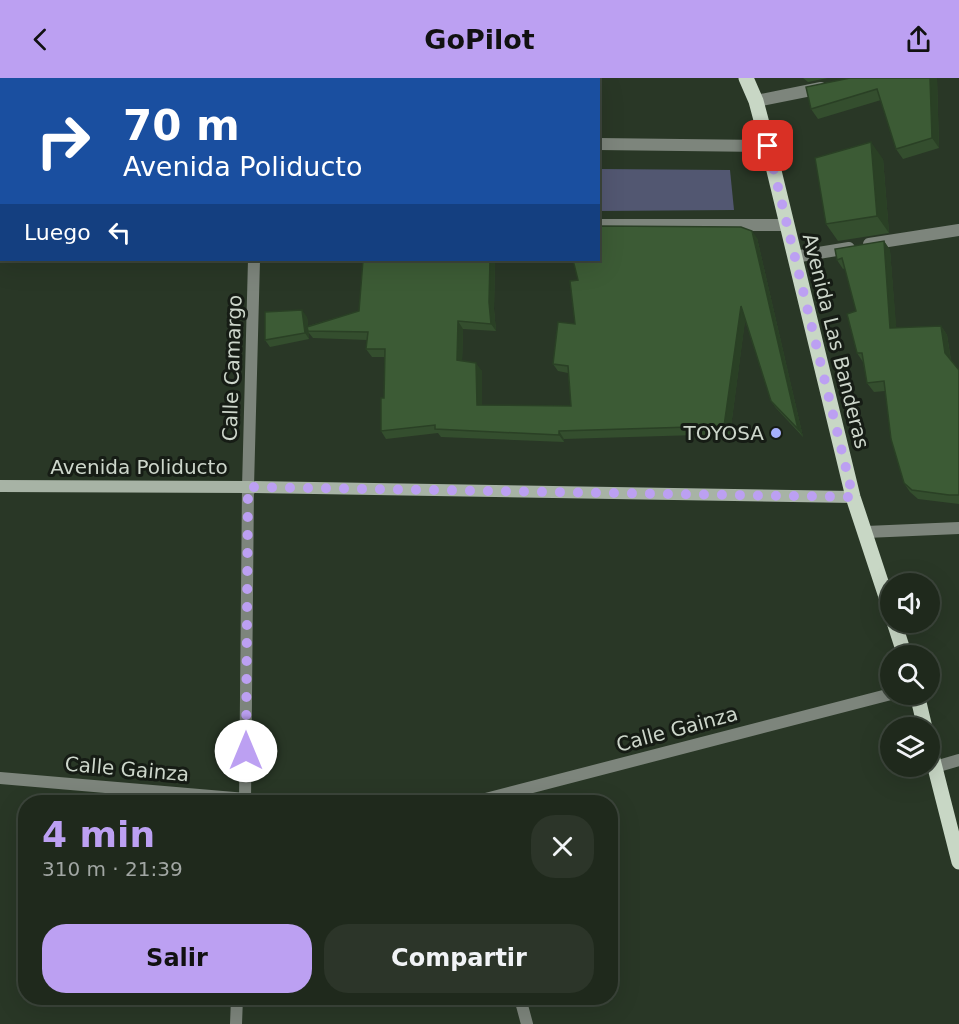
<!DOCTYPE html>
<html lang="es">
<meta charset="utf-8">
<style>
body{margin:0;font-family:"DejaVu Sans",sans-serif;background:#2c3529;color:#f1f3f6;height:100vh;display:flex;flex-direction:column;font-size:22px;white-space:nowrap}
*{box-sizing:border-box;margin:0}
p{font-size:20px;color:#a1a6a3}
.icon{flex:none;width:33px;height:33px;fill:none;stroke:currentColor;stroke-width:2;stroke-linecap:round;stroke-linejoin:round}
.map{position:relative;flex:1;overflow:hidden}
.side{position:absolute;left:18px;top:717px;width:600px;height:210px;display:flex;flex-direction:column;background:#1f291c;border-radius:24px;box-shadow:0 6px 24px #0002,0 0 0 2px #3c453b}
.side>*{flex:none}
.banner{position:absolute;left:0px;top:0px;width:600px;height:183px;box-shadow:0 6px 24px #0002,0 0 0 2px #3c453b;background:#1a4fa0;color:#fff;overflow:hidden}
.fabs{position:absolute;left:880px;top:495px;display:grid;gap:12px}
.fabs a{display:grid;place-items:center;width:60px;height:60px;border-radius:50%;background:#1f291c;box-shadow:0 6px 24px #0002,0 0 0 2px #3c453b;font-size:30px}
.pin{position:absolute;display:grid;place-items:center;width:51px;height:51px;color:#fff;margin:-26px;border-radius:12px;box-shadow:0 3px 9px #0006}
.me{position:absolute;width:66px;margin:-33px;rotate:0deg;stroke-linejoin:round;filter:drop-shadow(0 0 4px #0008)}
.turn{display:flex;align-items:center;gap:21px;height:126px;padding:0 24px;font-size:27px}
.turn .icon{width:78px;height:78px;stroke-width:2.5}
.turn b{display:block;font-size:42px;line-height:51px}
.then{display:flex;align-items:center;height:57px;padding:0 24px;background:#0003;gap:12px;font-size:22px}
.round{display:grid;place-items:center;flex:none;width:63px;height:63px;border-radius:24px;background:#2c3529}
.head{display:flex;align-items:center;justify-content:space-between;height:102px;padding:0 24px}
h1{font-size:36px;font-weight:700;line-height:45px;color:#bca0f2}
.action{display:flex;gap:12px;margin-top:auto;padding:12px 24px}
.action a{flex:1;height:69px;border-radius:24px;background:#bca0f2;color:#111;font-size:24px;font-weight:700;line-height:69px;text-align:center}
.action a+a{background:#2c3529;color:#f1f3f6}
header{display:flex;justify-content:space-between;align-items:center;height:78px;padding:0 24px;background:#bca0f2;color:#111;font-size:27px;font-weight:700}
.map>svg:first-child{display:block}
.green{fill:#525771}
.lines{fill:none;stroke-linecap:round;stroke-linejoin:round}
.street{stroke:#7d857c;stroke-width:12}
.secondary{stroke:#a7b3a5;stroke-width:12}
.primary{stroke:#c8d7c5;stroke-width:15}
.wall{fill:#344e2e}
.shaded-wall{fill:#2a4025}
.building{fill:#3c5b35;stroke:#2a4025;stroke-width:1.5}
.route{stroke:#bca0f2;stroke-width:10;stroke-dasharray:0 18}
.poi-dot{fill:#a6b1fc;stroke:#161c15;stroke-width:2}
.labels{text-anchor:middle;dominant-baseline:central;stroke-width:6;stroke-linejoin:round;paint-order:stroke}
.street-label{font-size:20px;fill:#cdd6cb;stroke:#161c15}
.poi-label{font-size:20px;fill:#cdd6cb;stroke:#161c15;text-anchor:end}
</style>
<header><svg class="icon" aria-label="back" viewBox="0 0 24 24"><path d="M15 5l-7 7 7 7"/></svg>GoPilot<svg class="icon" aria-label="share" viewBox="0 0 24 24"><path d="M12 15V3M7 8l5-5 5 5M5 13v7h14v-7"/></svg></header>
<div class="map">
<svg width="959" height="946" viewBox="0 0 959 946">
<rect width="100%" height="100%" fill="#293726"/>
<path class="green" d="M599,91L730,92L734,132L599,133Z"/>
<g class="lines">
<path class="street" d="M255,0V2
M756,23L821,10
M0,61H2
M598,66L768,68
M0,145H2
M598,147H786
M869,166L959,152
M794,179L849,170
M866,454L959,450
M935,689L959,682
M0,700L246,721L394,724
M245,724L248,409L254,182
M474,724L891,616
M520,920L527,946
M236,946L237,920"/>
<path class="secondary" d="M0,408L248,409L853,419"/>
<path class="primary" d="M746,0L756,23L768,68L853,419L891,534
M894,544L905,578
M917,616L925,650
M930,670L959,784"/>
</g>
<path class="wall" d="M803,0H828L808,4Z
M850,0H937L939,70L903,81L896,71L881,22L818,41L811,31Z
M883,81L889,155L838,163L826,146Z
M757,160L803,359L776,330L771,323L745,242L730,356L564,361V364L441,359L438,355L386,361L381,353L384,320V279H372L366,271L367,262L313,260L309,255V261L270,269L265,262L307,239L308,248L359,233L363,182H495L494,231L496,253L463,251L462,283L482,293V327L571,328L568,295L558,293L553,286L575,246L578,202Z
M884,163L890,172L896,250L941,248L947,257L951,282L959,292V426L918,421L910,414L904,405L885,313L874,314L867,305L863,284L857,275L856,233L845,190L843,191L837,182Z"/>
<path class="shaded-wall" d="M930,0H937L939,70L932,60Z
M871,64L883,81L889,155L877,138Z
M752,153L757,160L803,359L798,351Z
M884,163L890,172L897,259L890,250Z
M490,182H495L494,231L496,253L491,246L489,224Z
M741,228L746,236L730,356L724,348Z
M302,232L307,239L309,253H308L309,255V261L305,255Z
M458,243L463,251L462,289L457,282Z
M941,248L947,257L951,284L945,275Z
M476,285L482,293V334L477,327Z
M559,353L564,361V364L559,357Z"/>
<path class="building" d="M850,0H930L932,60L896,71L877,11L811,31L806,9Z
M871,64L877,138L826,146L815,80Z
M598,148L741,149L752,153L798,351L771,323L741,228L724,348L559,353V357L435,351V347L381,353V320H384L385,271H366L368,254L308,253L307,249L359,233L363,182H490L489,224L491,246L458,243L457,282L476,285L477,327L571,328L568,288L553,286L558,244L575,246L570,203L578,202L573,182H598Z
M884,163L890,250L941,248L945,275L959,292V417H949L912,412L904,405L891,361L884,303L867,305L862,275H857L847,236L856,233L842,180L837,182L835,171Z
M302,232L305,255L265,262V234Z"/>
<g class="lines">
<path class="route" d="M246,673L248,409L853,419L768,68"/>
</g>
<circle class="poi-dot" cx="776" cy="355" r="6"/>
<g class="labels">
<g class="street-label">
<text transform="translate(836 263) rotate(76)">Avenida Las Banderas</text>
<text transform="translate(232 290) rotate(-88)">Calle Camargo</text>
<text x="139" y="389">Avenida Poliducto</text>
<text transform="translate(677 651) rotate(-15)">Calle Gainza</text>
<text transform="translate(127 691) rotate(5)">Calle Gainza</text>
</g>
<g class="poi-label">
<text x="764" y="355">TOYOSA</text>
</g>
</g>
</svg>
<div class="fabs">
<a><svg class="icon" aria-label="sound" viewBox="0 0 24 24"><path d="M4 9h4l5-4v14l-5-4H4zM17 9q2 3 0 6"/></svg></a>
<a><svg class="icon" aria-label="search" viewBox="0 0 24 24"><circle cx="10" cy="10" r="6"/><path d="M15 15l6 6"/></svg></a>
<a><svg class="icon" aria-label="layers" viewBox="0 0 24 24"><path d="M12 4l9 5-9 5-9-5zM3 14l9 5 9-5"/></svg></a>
</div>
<div class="pin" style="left:768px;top:68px;background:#d93025"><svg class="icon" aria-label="arrive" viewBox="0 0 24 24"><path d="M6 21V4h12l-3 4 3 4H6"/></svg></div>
<svg class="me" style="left:246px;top:673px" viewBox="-20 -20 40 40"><circle r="19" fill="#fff"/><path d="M0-13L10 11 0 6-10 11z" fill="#bca0f2"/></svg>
<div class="banner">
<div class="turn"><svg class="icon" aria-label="right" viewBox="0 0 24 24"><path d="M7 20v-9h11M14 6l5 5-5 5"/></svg><div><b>70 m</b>Avenida Poliducto</div></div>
<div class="then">Luego<svg class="icon" aria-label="left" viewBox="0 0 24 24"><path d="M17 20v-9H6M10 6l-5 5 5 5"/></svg></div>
</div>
<section class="side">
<div class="head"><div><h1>4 min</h1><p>310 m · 21:39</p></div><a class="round"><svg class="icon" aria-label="close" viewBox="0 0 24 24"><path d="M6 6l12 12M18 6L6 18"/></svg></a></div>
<div class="action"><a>Salir</a><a>Compartir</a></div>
</section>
</div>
